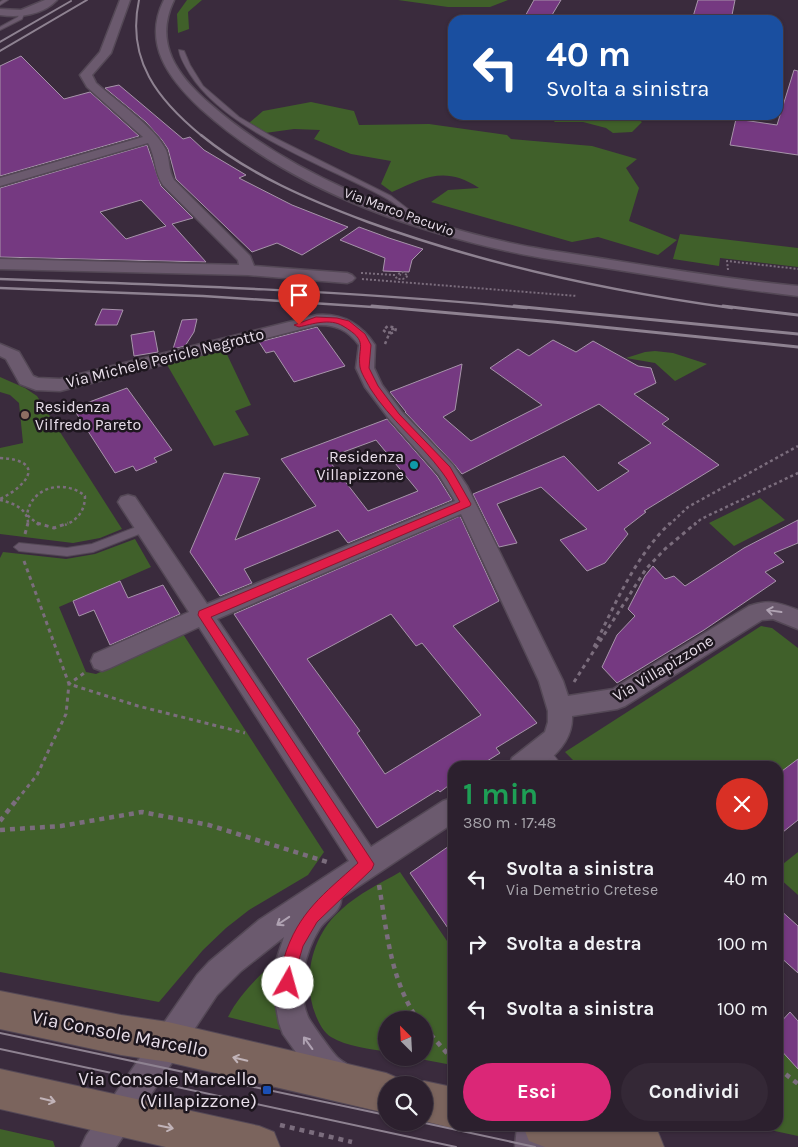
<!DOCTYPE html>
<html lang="it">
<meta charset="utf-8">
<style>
body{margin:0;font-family:Karla,sans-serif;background:#342836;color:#f1f3f6;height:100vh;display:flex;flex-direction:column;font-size:19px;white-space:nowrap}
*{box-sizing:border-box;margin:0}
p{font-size:16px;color:#a6a3aa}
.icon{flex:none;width:28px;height:28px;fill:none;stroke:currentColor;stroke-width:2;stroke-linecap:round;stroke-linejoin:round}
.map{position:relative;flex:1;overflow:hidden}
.side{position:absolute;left:448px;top:761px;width:335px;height:370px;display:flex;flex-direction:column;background:#2c202e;border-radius:15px;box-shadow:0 1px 4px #0004,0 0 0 1px #483e4a}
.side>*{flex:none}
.top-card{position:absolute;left:448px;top:15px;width:335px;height:105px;border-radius:15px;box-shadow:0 1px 4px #0004,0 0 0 1px #483e4a;background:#1a4fa0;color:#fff;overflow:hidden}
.needle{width:32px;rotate:336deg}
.fabs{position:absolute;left:378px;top:1011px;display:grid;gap:10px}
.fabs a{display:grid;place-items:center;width:55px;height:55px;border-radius:50%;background:#2c202e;box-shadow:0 1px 4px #0004,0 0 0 1px #483e4a;font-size:25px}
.pin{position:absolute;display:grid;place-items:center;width:42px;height:42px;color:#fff;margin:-51px -21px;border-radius:50% 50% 50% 0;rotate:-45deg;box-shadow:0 0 5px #0007}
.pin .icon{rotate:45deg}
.me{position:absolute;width:55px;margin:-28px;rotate:7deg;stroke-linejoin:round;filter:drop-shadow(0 0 4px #0008)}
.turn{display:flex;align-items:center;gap:18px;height:105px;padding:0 15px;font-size:22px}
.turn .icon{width:65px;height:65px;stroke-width:2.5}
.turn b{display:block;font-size:35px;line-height:42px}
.round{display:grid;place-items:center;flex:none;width:52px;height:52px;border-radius:26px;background:#342836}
.summary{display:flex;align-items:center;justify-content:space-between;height:85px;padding:0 15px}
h1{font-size:30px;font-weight:700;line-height:38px;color:#1e9e55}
.action{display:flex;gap:10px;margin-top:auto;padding:10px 15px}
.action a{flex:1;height:58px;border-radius:30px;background:#db2777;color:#fff;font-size:20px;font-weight:700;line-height:58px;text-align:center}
.action a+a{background:#342836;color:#f1f3f6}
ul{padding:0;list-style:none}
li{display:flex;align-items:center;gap:15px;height:65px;padding:0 15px}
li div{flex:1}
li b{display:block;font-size:19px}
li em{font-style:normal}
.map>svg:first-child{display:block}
.green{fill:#40602a}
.building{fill:#753981;stroke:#a794aa;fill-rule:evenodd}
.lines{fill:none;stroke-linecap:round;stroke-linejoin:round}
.lane-casing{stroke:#544856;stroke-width:2}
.street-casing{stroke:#544856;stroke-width:3}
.secondary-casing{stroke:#544856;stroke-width:2}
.path-far3{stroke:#7b6d7d;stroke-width:2;stroke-dasharray:2 2;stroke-linecap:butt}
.path-far2{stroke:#7b6d7d;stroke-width:2.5;stroke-dasharray:3 3;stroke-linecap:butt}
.path-far1{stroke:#7b6d7d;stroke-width:3;stroke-dasharray:4 4;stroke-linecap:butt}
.path{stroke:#7b6d7d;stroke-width:4.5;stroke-dasharray:5 5;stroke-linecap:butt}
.lane{fill:#6b5a6e;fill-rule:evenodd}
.street{fill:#6b5a6e;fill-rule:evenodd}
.secondary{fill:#7b645d;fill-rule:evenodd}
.tram{stroke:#8e8291;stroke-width:2}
.rail-far2{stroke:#8e8291;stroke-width:2}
.rail-far1{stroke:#8e8291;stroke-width:2.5}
.rail{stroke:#8e8291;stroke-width:3}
.oneway{stroke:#afa2b2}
.oneway2{stroke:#c1b3b8}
.route{fill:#e11d48;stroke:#92132f}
.education-dot{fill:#8d6e63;stroke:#1d161e;stroke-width:2}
.culture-dot{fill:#0f9aa8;stroke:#1d161e;stroke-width:2}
.transit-dot{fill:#1a4fb4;stroke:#1d161e;stroke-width:2}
.labels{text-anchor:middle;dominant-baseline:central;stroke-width:5;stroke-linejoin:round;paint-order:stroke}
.far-street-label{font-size:14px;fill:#e7dde9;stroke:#1d161e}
.street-label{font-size:16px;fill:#e7dde9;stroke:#1d161e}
.poi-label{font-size:16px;fill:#e7dde9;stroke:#1d161e;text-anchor:start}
.near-street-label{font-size:19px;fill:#e7dde9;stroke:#1d161e}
.near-poi-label{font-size:19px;fill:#e7dde9;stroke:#1d161e;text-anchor:end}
</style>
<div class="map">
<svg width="798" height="1147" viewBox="0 0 798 1147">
<rect width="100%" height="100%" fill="#3a2b3d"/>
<path class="green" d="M187,0H202L188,12L189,29L178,33L177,14Z
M398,0H508L490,7H448Z
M311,102L354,111L359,125L429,124L507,135L511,139L592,146L637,159L626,168L639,188L629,221L677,240L658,255L598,237L572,242L431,202L448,190L479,188C445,166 426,177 392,192L381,184L391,161L351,154L314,139L320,130L294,129L265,133L249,123L263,111Z
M545,115H633L642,122L632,132L613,133L606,128L583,122H555Z
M680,234L798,248V267L720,258L719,266L673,259Z
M223,346L251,405L235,411L249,435L214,446L166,363Z
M655,351L673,353L707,364L675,381L655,363L626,358L645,352Z
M0,377L25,388L37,396L122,529L100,538L73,543L0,534V448L23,443L19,403L10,395L0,392Z
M760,498L785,520L734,546L709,523Z
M135,539L151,567L59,607L86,672L96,674L183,634L324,852L308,875L249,910L226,928L203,950L159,1002L0,972V558L3,552L66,559L95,554Z
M761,626L772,628L798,648V759L778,774V766H579L565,752Z
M798,852V895L778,877V868Z
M400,872L447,941L452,938V1065L415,1058H424V1020H386V1052C369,1048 347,1047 331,1037C324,1033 319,1023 316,1016C301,980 312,934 342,909C358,894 381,883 400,872Z
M282,954L284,1031L228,1017C241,991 262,974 282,954Z
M778,1047L798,1069V1136L751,1126H778Z
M0,1129L53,1141L55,1147H0Z"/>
<path class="building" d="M534,0H561L549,20H523Z
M698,0H735L731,20H692Z
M21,56L64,99L90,92L139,136L0,176V66Z
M794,70L798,71V155L730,145L736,119L777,125Z
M119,85L183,139L190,137L204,150L246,175L239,178L292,205L348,227L302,255L277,243L252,252L176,179L168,149L162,140L146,122L105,88Z
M147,145L161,186L193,218L172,224L206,262L0,257V188ZM141,200L166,226L126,239L100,212Z
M359,227L389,238L423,249L412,260L409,272L383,271L385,258L340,240Z
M102,309L123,310L117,325H95Z
M197,319L194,332L185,346L173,349L182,320Z
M317,327L345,366L294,382L274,351L266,353L259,342Z
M154,331L158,352L134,356L131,335Z
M553,340L576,352L593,341L638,366L651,368L656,383L634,394L669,419L662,424L719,465L644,511L646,512L624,529L628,534L605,563L587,571L560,540L587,529L541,487L497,504L517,543L499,547L473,494L564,456L598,491L629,471L618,463L651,443L599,404L462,474L454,464L405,412H406L390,392L462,364L455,410L443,417L471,441L542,405L490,368L518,349L529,356Z
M127,388L172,450L154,458L157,462L136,471L133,466L115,473L73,408Z
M387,419L437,476L452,500L348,543L338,530L244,569L252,583L220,596L190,552L224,473L260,478L235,540L316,506L281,459ZM376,440L418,491L368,511L327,458Z
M460,516L499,601L453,626L537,723L496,748L500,753L479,766H452V783L440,792L438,790L377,828L234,614ZM391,614L416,646L422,643L481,715L385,774L357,733L360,731L307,659Z
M798,520V543L774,553L784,562L765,572L776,581L704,630L617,683L602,667L617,635L635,616L628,609L645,576L653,566L665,579L674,576L685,586L744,548Z
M120,581L128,598L163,585L180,614L110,645L94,610L79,616L73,601Z
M798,759V820L778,836V774Z
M452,844V934L410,873Z
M778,908L798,926V973L778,955Z
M790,1012L798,1021V1069L778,1047V1025Z"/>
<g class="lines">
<g class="lane-casing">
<path id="lane" d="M3,0H8L0,5V2Z
M20,13L24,14L22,19L0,30V27L18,17Z
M179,50L184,51L190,65L203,86L239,117L271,136L391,196L422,220V222H418C407,214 396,203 384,197C325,165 226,131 190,74C185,66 180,58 179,50Z
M144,524L149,528L147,531L93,552L67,556L19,551L14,547L19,543L67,548L92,544Z
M542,747C549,749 558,759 561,766H548L536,752L538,748Z"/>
</g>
<g class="street-casing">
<path id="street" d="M45,0H57C43,15 19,18 0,15V9L21,10Z
M120,0H130L111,53L92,75L96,83C116,101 155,127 166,150C170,160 168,170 174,180L250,256L254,266L347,273L352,275L355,278L352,281L347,283L248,275L0,269V259L239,265L238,260L163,185C154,172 156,157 148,143L0,186V178L143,137L87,87L80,75L100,52Z
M164,0H174C153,44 178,76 210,104C290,174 403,219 506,242C541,250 576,254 611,260C673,270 735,280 798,286V296C736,289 674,279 612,269C577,263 542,259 507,251C399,227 284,184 201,109C169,79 142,44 164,0Z
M317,315C343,313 361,324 375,345L374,368L382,385L402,412L453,465L467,486L563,681L568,696L613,689L749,606C770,599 779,603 798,610V629L773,619L762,620L625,706L617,709L572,716C573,738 558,754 541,766H509L512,758L545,732L548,722V711L539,681L461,514L217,619L371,847L443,801L452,798V824L341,898C342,911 327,918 320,928C304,953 296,989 308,1017C311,1023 332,1052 337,1057C347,1066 348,1061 355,1076L350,1087L339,1092L315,1079L283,1034L279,1023L274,995L273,970L284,937L241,971L217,995L116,1147H81L86,1136L197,975L209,962L259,920L349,861L199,627L110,668L102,671L94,668L91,661L94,654L189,612L121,507L118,502L121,497L128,495L135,497L207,604L455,501L439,475L390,420L365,387L356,368L359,345C348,330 335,324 317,325L60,391L36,390L20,384L6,359L0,356V344L19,352L33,376L38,378L60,379Z
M517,1126H549L547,1147H515Z"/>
</g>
<g class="secondary-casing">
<path id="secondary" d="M0,991L121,1015L168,1022L386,1073L400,1079L403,1085H386V1113L168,1062L121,1055L0,1029Z
M0,1069L259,1126L274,1132L280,1147H166L0,1109Z
M424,1081L452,1087V1126H455L452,1128L424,1121V1085H413Z
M523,1126H644L658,1132L664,1147H545L529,1141Z"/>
</g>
<path class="path-far3" d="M728,270L727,261L798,269
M361,273L395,275L397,279H403L408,276L403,272L398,274L401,275
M362,279L577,296"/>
<path class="path-far2" d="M385,344L389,334L395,332L396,328L388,326L383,330L387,333L392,332L393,329H391
M0,458C46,460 29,485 0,499
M0,500C13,503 29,509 28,525
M39,525L27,515C31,486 65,479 85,496C85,510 78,520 65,525
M669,525L688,507L798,446
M694,525L701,519L798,473"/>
<path class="path-far1" d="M37,523L54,528L68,523
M25,534L28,523
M24,561L69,684L138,706L245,733
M594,647C615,604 635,557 670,523
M574,682L646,569L665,549L696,523
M17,800L37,775L66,714L69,684L87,671"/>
<path class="path" d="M0,821L18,798
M0,830L61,826L142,812L209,825L327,862
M379,885C387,932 390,979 418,1020
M424,1027L452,1059
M778,1068L798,1084
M280,1125L352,1142"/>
<use href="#lane" class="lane"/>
<use href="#street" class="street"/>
<use href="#secondary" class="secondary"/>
<path class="tram" d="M0,1033L386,1115
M0,1049L456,1147
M420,1122L535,1147"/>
<path class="rail-far2" d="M139,0C126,60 158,100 202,136
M0,42L71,1
M0,51L87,0"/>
<path class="rail-far1" d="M201,135C250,175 309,200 368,222C486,265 608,291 732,308
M0,279C176,285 352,291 527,308
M0,288L203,296L388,308"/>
<path class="rail" d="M372,306L553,322L798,347
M514,306L798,334
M723,306L798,315"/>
</g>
<defs><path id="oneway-shaft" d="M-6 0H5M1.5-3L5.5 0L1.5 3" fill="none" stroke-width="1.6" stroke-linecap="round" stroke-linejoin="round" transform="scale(1.25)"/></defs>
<g class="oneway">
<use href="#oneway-shaft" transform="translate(774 611) rotate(-172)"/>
<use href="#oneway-shaft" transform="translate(283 921) rotate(146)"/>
<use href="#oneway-shaft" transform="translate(308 1043) rotate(-126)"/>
</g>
<g class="oneway2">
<use href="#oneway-shaft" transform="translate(240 1059) rotate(-167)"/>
<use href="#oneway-shaft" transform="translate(48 1100) rotate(13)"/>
<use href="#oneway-shaft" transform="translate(166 1127) rotate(12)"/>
</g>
<path class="route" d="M316,317L337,318L349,321L365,334L371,345L369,368L378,386L399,414L450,467L471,504L470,506L211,617L374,864L372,869L317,922L303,946L296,970V983L294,988L288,990L283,988C279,978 281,969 284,958C298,912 324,894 358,863L198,615L199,611L460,502C454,492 449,481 442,472C420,442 390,420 370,388C367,382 361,373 360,367C357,346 370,342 343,326C330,318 312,324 299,327L294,325Z"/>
<circle class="education-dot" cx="25" cy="415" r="5"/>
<circle class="culture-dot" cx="414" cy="465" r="5"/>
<rect class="transit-dot" x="262" y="1085" width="10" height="10" rx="2.5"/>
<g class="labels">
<g class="far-street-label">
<text transform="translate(399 212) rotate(20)">Via Marco Pacuvio</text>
</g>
<g class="street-label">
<text transform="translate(165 358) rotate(-14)">Via Michele Pericle Negrotto</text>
<text transform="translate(663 668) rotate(-31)">Via Villapizzone</text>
</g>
<g class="poi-label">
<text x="35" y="406">Residenza<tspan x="35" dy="18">Vilfredo Pareto</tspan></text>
<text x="404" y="456" text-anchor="end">Residenza<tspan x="404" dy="18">Villapizzone</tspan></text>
</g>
<g class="near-street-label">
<text transform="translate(120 1034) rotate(11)">Via Console Marcello</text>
</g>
<g class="near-poi-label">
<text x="257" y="1079">Via Console Marcello<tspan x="257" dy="22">(Villapizzone)</tspan></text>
</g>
</g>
</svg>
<div class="fabs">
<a><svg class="needle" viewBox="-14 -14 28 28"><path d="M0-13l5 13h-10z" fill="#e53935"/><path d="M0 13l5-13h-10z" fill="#a6a3aa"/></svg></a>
<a><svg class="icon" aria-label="search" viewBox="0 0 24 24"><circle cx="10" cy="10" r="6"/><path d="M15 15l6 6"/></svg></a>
</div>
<div class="pin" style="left:299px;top:325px;background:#d93025"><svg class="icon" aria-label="arrive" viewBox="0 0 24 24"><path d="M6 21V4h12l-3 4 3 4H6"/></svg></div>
<svg class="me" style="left:288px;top:983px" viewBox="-20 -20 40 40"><circle r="19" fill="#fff"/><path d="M0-13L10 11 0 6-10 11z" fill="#e11d48"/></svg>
<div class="top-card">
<div class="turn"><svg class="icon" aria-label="left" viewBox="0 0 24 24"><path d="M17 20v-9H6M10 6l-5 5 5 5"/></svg><div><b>40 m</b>Svolta a sinistra</div></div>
</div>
<section class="side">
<div class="summary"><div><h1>1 min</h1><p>380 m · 17:48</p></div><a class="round" style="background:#d93025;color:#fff"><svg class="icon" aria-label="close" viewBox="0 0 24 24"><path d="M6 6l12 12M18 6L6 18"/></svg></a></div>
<ul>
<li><svg class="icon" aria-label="left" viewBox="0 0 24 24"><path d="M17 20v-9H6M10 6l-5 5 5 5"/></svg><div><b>Svolta a sinistra</b><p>Via Demetrio Cretese</p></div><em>40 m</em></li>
<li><svg class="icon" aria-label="right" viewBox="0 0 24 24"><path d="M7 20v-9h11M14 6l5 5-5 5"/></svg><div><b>Svolta a destra</b></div><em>100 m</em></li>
<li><svg class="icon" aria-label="left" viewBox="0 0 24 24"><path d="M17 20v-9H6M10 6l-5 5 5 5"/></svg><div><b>Svolta a sinistra</b></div><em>100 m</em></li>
</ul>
<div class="action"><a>Esci</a><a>Condividi</a></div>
</section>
</div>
